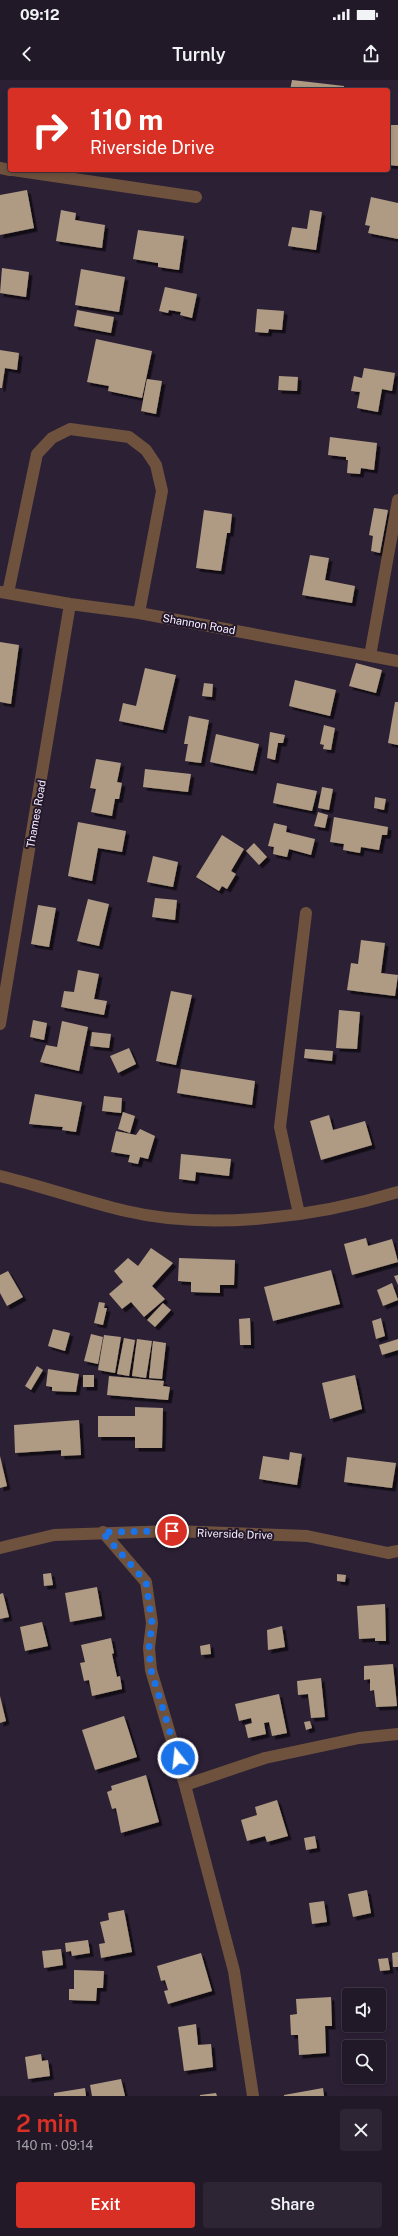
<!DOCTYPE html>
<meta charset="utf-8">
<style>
body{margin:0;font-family:"Public Sans",sans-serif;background:#2d2534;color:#f1f3f6;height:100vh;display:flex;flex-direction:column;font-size:15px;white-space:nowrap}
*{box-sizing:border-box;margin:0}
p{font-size:13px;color:#a2a0a8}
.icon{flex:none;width:22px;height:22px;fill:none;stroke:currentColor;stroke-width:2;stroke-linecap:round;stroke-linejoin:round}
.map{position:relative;height:2016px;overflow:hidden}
.panel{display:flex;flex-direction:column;background:#211828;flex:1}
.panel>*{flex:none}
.hud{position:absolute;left:8px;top:8px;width:382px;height:84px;border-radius:4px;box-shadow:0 2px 6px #0003,0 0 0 1px #3e3745;background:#d93025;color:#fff;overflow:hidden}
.fabs{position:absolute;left:342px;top:1908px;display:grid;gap:8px}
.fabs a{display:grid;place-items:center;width:44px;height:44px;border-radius:4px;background:#211828;box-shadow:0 2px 6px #0003,0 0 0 1px #3e3745;font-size:20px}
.pin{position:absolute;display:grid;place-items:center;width:34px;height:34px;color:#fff;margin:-17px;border:2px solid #fff;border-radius:50%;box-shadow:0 1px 4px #0007}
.me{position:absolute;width:44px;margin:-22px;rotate:344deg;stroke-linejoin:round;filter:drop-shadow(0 0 3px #0008)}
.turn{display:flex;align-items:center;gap:14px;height:84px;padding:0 16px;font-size:18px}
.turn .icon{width:52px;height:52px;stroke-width:2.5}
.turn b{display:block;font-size:28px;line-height:34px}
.round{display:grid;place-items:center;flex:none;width:42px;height:42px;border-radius:4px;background:#2d2534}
.summary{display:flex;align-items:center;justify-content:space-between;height:68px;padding:0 16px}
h1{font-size:24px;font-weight:600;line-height:30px;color:#d93025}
.cta{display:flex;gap:8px;margin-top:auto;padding:8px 16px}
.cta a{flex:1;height:46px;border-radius:4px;background:#d93025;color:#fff;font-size:16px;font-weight:600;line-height:46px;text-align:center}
.cta a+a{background:#2d2534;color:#f1f3f6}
.status{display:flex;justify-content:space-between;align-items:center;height:28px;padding:0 20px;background:#211828;direction:ltr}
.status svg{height:11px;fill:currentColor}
header{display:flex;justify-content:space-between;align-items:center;height:52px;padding:0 16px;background:#211828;font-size:18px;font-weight:600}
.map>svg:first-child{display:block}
.building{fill:#af9b83;filter:url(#shadow)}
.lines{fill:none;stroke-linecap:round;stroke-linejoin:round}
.minor{stroke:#6e523e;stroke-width:12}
.route{stroke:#1a73e8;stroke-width:7;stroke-dasharray:0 12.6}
.labels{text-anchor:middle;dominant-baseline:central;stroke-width:4;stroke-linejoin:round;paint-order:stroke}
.street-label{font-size:11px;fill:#f7effe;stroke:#22172b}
</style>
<div class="status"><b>09:12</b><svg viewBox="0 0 49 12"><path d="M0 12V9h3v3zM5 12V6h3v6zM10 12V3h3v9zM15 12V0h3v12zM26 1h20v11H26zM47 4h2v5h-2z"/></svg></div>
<header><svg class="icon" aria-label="back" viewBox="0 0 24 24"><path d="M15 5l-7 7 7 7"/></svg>Turnly<svg class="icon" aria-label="share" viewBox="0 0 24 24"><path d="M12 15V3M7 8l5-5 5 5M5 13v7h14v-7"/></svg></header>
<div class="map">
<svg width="398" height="2016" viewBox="0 0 398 2016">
<defs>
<filter id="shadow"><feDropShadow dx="3.5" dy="3.5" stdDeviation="0" flood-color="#0009"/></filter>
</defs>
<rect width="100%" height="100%" fill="#2c2035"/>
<path class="building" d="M292,0L344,6V10H290Z
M388,45H398V86L388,85Z
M27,110L34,148L0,155V115Z
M371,117L398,123V159L368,153L370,146L365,145Z
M61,130L76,133L75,140L105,145L102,168L56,161Z
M310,130L322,132L316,170L288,166L292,147L307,149Z
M138,150L184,156L179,190L158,187V183L133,179Z
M2,188L29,192L26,217L0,213Z
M81,189L125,197L119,232L75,225Z
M165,207L197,214L192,238L180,235L181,232L169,230L168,233L159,231Z
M257,229L284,231L282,250L269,249L268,253L255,252Z
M77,230L114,237L111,253L74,246Z
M96,259L152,271L142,318L108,311L109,306L87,302Z
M0,270L19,273L17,290L5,288L2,308H0Z
M364,288L395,293L392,311L382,309L378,332L357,328L360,312L351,311L354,296L362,298Z
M279,296L298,297L297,311L278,310Z
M147,299L162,301L156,334L141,331Z
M330,357L377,363L374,390L361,388L360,394L347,393L348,380H346V377L328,375Z
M374,428L388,430L380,473L371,471L373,456L369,455Z
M204,430L232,434L230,453H227L221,491L196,488Z
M310,475L329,478L325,500L355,506L352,523L302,515Z
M0,562L19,565L11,624L0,622Z
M356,583L382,590L376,613L349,606Z
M145,588L176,595L163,650L119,641L123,623L136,626Z
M295,600L336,610L330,636L289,626Z
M204,603L213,604L212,617L202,616Z
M395,622H398V665L388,663Z
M189,636L209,640L201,683L185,681L188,664H184Z
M324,645L335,648L331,670L323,669L324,665L320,664Z
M270,652L285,655L283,663H278L275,680L267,678Z
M216,654L259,664L253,691L210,682Z
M96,679L121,683L117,702L122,703L119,719H115L112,736L91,732L96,709L90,708Z
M145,689L191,694L188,712L143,707Z
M277,703L317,711L312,731L273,723Z
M322,707L333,709L329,730L318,728Z
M375,717L386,719L384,730L374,728Z
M318,732L328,735L325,748L314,746Z
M334,737L388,747L387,755H382L379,770L361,767L360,773L343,770L344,764L330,762Z
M78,742L126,751L122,772L98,768L92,801L68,796Z
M274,743L287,746L286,752L315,759L311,775L289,769L287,777L273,774L274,767L268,766Z
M222,755L244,769L231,791L236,794L227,809L222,806L219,811L196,797Z
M254,763L267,777L259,785L246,771Z
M153,776L178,782L173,807L147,802Z
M155,818L177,820L175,840L152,837Z
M88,819L109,824L99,866L77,861Z
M38,825L56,828L49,867L31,864Z
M361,860L385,863L381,893L398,895L395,916L347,910L351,883L358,884Z
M78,890L99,894L94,919L107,921L104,935L61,927L64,911L74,912Z
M171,911L192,915L176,985L156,981Z
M339,930L360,932L357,969L336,968Z
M33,940L47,943L44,960L30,957Z
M62,941L88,947L79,991L40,982L46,965L57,967Z
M92,952L111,954L109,968L90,966Z
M129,968L136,984L118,993L110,976Z
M305,969L333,971L332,981L304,978Z
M181,989L255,1001L252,1025L177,1013Z
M35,1014L82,1022L76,1052L62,1050L63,1047L29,1044Z
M104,1016L122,1018L121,1033L102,1031Z
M123,1032L135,1036L130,1053L118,1049Z
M329,1035L333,1050L365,1041L372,1065L321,1080L310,1041Z
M140,1049L155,1056L148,1079L140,1077L138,1084L128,1082L130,1075L111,1072L116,1051L136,1055Z
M181,1074L231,1079L229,1096L196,1092L195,1101L179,1099Z
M366,1158L368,1166L392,1159L398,1182L352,1195L344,1164Z
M151,1168L173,1183L152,1206L165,1219L144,1237L131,1222L122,1229L109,1214L123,1202L114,1191L128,1178L138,1186Z
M179,1178L235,1180L234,1205H220V1213L191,1212V1202L178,1201Z
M331,1190L340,1224L273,1241L264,1207Z
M8,1191L23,1217L7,1226L0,1213V1195Z
M398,1195V1205L394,1196Z
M392,1203L398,1220L383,1226L377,1210Z
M99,1222L105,1223L104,1228H107L103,1245L94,1243Z
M163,1223L171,1230L155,1247L147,1240Z
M250,1238L251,1265H240L239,1239Z
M381,1238L385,1256L376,1259L372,1241Z
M53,1249L70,1253L65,1271L48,1266Z
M91,1254L103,1257L98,1284L84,1281Z
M104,1255L121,1257L115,1293L98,1290Z
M124,1258L135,1260L129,1296L117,1294Z
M137,1259L152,1261L146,1298L132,1296Z
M398,1259V1270L382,1275L379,1265Z
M153,1261L166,1263L162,1299L149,1298Z
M37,1286L43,1290L31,1310L25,1306Z
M48,1289L79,1294L76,1312L52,1311V1307L46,1306Z
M83,1295H94V1307H83Z
M355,1295L362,1329L330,1339L322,1303Z
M109,1296L164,1301L163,1306L170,1307L168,1320L107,1315Z
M135,1327L163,1328L162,1368H135V1357H98V1336H135Z
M79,1340L81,1375L61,1376V1370L15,1373L14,1345Z
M290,1372L302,1374L297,1405L259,1399L263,1376L289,1380Z
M0,1376L7,1406L0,1408Z
M347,1377L396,1383L392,1408L344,1402Z
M51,1493L53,1505L44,1506L43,1494Z
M337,1494L346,1495L345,1502L337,1501Z
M97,1507L102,1536L70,1542L65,1513Z
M3,1513L9,1537L0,1539V1514Z
M385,1524L386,1561H375V1558L359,1559L357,1526Z
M42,1542L48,1566L25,1571L20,1547Z
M282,1546L285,1567L268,1570L267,1550Z
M111,1558L114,1573L112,1574L117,1597L120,1596L122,1609L92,1616L89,1600L84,1601L80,1583L85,1582L81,1565Z
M210,1564L211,1574L201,1575L200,1566Z
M393,1584L397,1626L376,1627L374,1610L370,1611V1599L364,1600V1586Z
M321,1598L325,1637L311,1638L308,1614L298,1615L297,1601Z
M279,1614L287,1653L272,1656L269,1642L264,1643L266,1654L248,1658L245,1645L252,1643L251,1638L239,1641L235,1624Z
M0,1616L6,1641L0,1643Z
M124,1636L137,1677L95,1690L82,1650Z
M310,1641L312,1648L306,1650L304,1642Z
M146,1695L159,1742L121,1753L116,1728L112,1729L107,1712L112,1710L111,1706Z
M277,1720L288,1756L267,1762L265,1756L247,1761L241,1740L257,1735L255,1727Z
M315,1756L317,1768L306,1770L304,1758Z
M367,1810L371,1833L353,1837L348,1814Z
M324,1821L327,1842L312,1844L309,1823Z
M124,1830L132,1872L101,1878L99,1864L105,1863L100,1842L109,1840L108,1833Z
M88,1860L90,1873L72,1876L71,1871L66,1872L65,1863Z
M61,1869L63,1885L44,1888L42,1871Z
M398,1872V1887H393L392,1873Z
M201,1873L212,1911L168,1924L164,1911L168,1910L165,1900L161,1901L157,1886Z
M388,1878L390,1890L380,1891L378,1879Z
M74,1890L104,1891L103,1908H97L96,1921L69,1920V1909H74Z
M331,1917L332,1946H325L326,1973L299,1975L298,1955H291L290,1935L297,1934L296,1919Z
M196,1944L198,1965L211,1964L213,1987L184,1991L178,1947Z
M41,1974L42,1981L48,1980L50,1996L28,1999L25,1977Z
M121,1999L125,2016H92L90,2005Z
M85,2008L86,2016H54V2013Z
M323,2008L324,2016H284V2015Z
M216,2013L217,2016H200V2015Z"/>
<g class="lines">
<path class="minor" d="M0,88L10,90
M13,90L196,117
M1,512L70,524L139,533L398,581
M8,513L37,374L52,358L70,349L129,357L146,370L156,385L162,411L139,533
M370,576L398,420
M0,944L70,524
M0,1096C42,1106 83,1121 126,1131C210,1151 316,1137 398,1112
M299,1134L280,1047L306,833
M103,1452L146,1502L152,1543L149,1568L151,1590L185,1705L234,1891L253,2016
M0,1468L54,1455L172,1451L307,1456L388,1473L398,1471
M185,1705L265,1678L359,1658L398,1654"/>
</g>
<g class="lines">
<path class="route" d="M172,1451L102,1452L146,1502L152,1543L149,1568L151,1590L178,1678"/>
</g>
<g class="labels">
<g class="street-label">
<text transform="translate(199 544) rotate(10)">Shannon Road</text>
<text transform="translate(36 734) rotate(-80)">Thames Road</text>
<text transform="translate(235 1454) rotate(2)">Riverside Drive</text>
</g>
</g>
</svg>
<div class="fabs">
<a><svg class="icon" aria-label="sound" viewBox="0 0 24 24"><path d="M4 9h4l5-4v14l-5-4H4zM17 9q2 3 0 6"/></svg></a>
<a><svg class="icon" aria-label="search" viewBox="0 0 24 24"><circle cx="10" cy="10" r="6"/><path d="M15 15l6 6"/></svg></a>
</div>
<div class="pin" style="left:172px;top:1451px;background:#d93025"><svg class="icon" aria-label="arrive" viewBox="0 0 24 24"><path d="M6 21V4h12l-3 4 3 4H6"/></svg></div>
<svg class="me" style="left:178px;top:1678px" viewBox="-20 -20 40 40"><circle r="17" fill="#1a73e8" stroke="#fff" stroke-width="3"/><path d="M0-11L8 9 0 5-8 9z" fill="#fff"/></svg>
<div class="hud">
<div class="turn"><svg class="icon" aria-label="right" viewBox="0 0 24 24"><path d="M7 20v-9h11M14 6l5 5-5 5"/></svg><div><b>110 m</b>Riverside Drive</div></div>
</div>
</div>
<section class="panel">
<div class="summary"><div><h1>2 min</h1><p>140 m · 09:14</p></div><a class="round"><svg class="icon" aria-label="close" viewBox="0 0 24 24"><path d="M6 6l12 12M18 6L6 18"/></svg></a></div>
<div class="cta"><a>Exit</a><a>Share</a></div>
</section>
